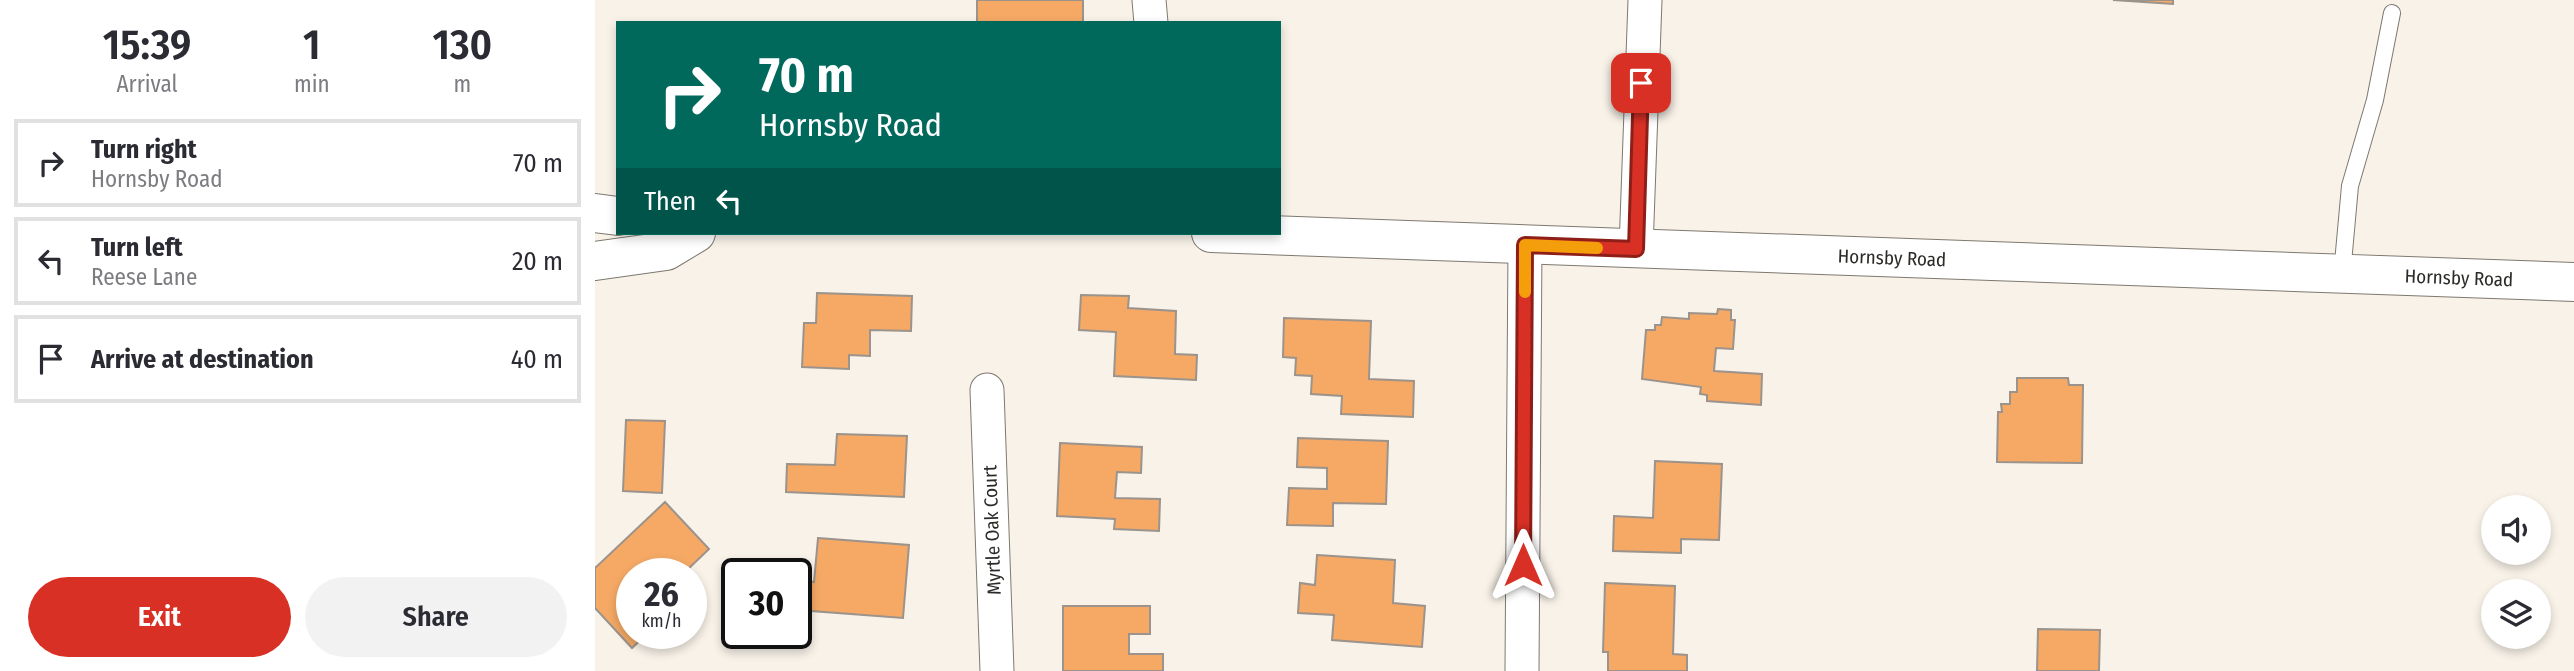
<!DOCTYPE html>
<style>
body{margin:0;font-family:"Fira Sans Condensed",sans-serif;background:#f2f2f3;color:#2b2b33;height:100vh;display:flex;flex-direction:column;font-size:26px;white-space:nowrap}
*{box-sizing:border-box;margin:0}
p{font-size:23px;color:#7c7c81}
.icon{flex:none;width:38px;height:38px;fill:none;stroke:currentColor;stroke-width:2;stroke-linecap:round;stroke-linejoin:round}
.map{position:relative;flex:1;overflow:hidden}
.sheet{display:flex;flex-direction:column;background:#fff;width:595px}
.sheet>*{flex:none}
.hud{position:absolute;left:21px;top:21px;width:665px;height:214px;border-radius:0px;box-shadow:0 4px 10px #0003;background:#00695c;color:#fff;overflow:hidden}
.fabs{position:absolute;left:1886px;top:495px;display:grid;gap:14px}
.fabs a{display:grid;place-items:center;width:70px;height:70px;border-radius:50%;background:#fff;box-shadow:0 4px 10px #0003;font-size:35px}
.speed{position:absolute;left:21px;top:558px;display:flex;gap:14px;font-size:35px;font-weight:700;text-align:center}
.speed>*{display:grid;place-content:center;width:91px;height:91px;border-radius:50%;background:#fff;box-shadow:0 4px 10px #0003;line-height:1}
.speed small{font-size:18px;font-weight:400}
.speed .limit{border:4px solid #111;border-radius:10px;background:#fff;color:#111}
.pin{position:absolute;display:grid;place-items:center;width:60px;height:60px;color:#fff;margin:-30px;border-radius:14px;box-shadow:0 4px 10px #0006}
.me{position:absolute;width:77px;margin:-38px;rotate:0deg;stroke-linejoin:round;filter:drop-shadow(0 0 5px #0008)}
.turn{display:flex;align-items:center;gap:24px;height:147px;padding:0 28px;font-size:32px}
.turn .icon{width:91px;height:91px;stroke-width:2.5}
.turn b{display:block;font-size:49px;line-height:60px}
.then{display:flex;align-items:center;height:66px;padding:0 28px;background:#0003;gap:14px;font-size:26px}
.eta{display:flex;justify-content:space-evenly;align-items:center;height:119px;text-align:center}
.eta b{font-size:42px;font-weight:600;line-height:49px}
.primary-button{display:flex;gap:14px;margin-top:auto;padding:14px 28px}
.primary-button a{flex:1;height:80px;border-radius:42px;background:#d93025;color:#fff;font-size:28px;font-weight:600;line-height:80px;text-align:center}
.primary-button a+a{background:#f2f2f3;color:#2b2b33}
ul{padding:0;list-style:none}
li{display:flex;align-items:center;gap:21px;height:88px;margin:0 14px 10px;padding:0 14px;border:4px solid #e1e1e2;border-radius:0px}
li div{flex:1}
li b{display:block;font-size:26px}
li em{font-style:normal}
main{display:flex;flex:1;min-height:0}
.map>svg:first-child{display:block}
.building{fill:#f5a965;stroke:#9b938c;stroke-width:2}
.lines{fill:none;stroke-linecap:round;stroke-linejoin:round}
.service-casing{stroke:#7e7970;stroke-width:18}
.minor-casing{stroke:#7e7970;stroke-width:35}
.tertiary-casing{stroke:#7e7970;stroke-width:40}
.service{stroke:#fff;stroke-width:16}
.minor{stroke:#fff;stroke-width:33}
.tertiary{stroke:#fff;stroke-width:38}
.route-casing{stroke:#8d1f18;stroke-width:18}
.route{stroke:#d93025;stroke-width:12}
.slow{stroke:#f59e0b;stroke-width:12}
.labels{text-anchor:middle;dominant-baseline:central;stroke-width:6;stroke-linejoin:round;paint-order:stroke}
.street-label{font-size:19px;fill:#2d2b28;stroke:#fff}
</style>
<main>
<section class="sheet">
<div class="eta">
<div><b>15:39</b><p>Arrival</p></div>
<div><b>1</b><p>min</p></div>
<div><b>130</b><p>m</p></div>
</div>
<ul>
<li><svg class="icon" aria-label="right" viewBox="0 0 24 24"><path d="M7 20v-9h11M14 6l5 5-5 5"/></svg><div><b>Turn right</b><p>Hornsby Road</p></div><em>70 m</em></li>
<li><svg class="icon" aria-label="left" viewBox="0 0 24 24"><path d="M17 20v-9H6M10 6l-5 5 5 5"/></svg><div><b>Turn left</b><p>Reese Lane</p></div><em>20 m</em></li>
<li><svg class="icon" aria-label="arrive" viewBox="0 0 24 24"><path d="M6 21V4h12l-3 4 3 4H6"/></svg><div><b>Arrive at destination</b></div><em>40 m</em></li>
</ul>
<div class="primary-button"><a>Exit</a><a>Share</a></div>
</section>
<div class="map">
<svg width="1979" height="671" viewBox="0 0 1979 671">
<rect width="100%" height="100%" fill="#f8f2e8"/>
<path class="building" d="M382,0H488V23H382Z
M1518,0H1578V4Z
M222,293L317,296L316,331L275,330V356L254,355V369L207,367L209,323H221Z
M486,295L534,296L533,308L581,311L580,354L602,355L601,380L519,376L521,332L484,330Z
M1123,309L1136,310V320H1140L1138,349L1121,348L1119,371L1167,374L1166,405L1112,401V395L1105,394L1106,387L1047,379L1051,330H1060V325H1066L1067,317L1094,319V313L1122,314Z
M689,318L776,321L774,379L819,381L818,417L746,414L747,396L716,394L717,376L700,375L701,358L688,357Z
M1422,378H1473L1474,385H1488L1487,463L1402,462L1403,412H1407L1406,404H1415V392H1422Z
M31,420L70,421L67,493L28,491Z
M242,434L312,436L309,497L191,492L192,464L240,465Z
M703,438L793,441L791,504L738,503V526L692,525L694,488L732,489V468L702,467Z
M465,443L547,447L546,473L522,472L520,498L565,499L564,531L519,529L520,519L462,516Z
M1060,461L1127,464L1124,540L1086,539V553L1018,551L1019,516L1058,518Z
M70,502L114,549L88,574H37V634H52L37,648L0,608V568Z
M223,538L314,545L308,618L203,610L205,580L219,582Z
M722,555L800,560L798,603L830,606L827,647L737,640L739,615L703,613L705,583L720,585Z
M1010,583L1080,586L1078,654L1092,655V671H1013V652H1008Z
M468,606H555V634H534V654H568V671H468Z
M1443,629L1505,630L1504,671H1442Z"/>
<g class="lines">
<g class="service-casing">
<path id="service" d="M1747,274L1755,186L1780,100L1797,13"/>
</g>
<g class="minor-casing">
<path id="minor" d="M554,0L556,23
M1041,249L1050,0
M392,390L402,671
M927,671L930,245"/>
</g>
<g class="tertiary-casing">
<path id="tertiary" d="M0,213L23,216
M616,233L1979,282
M0,261L71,251L101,233"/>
</g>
<use href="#service" class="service"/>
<use href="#minor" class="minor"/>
<use href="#tertiary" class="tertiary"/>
</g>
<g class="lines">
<g class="route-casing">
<path id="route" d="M928,565L930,245L1041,249L1046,83"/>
</g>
<use href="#route" class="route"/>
<path class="slow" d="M930,292V245L1002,248"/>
</g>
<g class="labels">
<g class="street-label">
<text transform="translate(1297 258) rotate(2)">Hornsby Road</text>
<text transform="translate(1864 278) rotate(2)">Hornsby Road</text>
<text transform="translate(397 530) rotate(-92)">Myrtle Oak Court</text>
</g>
</g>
</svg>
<div class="fabs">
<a><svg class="icon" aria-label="sound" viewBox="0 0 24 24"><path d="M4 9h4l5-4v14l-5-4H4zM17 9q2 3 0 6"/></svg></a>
<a><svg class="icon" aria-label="layers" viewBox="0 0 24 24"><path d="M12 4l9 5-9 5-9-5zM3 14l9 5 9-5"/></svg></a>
</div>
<div class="speed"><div>26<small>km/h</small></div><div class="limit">30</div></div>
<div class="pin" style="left:1046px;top:83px;background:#d93025"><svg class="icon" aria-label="arrive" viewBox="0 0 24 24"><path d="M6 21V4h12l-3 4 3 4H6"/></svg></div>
<svg class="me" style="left:928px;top:565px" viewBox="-20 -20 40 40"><path d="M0-17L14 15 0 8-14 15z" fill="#d93025" stroke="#fff" stroke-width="4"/></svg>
<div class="hud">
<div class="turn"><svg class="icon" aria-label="right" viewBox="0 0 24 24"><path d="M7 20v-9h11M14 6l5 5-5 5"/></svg><div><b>70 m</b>Hornsby Road</div></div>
<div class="then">Then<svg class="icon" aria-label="left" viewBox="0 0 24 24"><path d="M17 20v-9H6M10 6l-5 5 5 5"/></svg></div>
</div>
</div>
</main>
